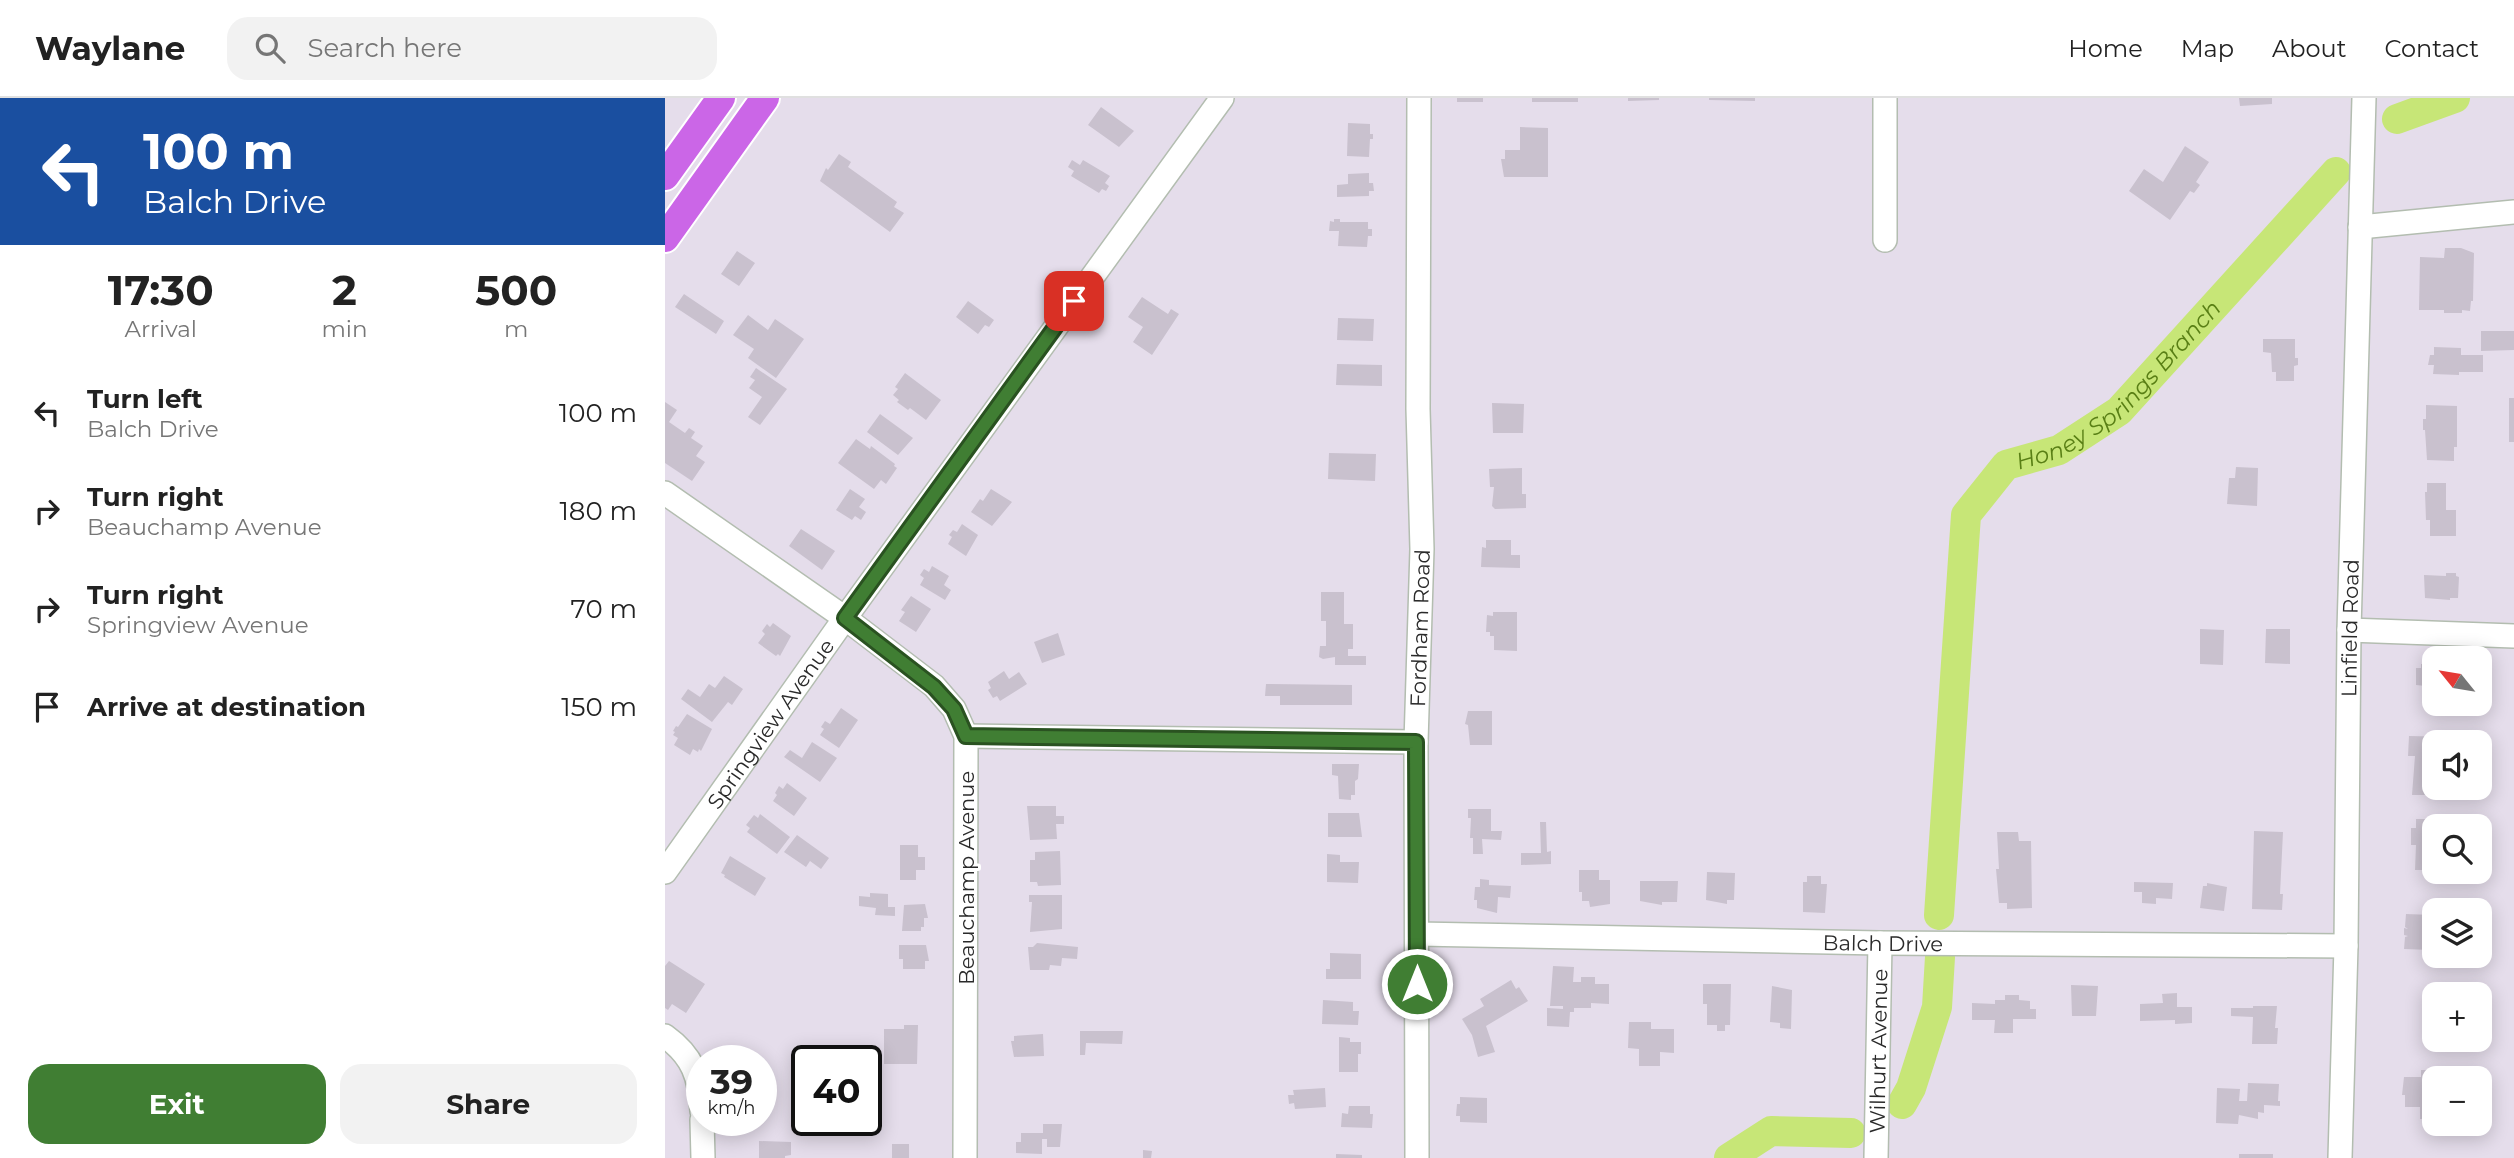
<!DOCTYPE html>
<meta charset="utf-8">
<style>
body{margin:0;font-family:Montserrat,sans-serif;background:#f2f2f2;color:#222;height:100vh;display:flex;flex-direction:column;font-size:26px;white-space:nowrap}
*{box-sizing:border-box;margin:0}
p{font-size:23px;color:#767676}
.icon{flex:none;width:38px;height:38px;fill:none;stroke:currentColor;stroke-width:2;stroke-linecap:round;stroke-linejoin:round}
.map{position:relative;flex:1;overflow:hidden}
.sheet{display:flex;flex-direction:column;background:#fff;width:665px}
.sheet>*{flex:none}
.guide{background:#1a4fa0;color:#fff;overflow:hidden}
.needle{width:46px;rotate:300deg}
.fabs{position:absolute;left:1757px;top:548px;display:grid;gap:14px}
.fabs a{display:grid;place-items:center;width:70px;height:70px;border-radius:14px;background:#fff;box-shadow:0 4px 18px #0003;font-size:35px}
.speed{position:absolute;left:21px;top:947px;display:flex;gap:14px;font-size:35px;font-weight:700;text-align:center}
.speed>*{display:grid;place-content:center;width:91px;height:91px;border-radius:50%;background:#fff;box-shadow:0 4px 18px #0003;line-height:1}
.speed small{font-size:18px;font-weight:400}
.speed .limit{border:4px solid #111;border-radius:10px;background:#fff;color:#111}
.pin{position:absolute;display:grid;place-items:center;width:60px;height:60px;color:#fff;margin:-30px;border-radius:14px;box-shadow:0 4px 10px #0006}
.me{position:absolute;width:77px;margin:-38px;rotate:0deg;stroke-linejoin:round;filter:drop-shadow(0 0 5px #0008)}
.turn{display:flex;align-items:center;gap:24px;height:147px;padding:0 28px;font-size:32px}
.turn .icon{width:91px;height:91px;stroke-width:2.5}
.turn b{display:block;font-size:49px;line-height:60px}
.eta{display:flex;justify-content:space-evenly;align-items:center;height:119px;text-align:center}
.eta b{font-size:42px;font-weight:700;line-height:49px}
.primary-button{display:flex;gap:14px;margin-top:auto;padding:14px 28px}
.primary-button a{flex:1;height:80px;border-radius:21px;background:#407e33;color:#fff;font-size:28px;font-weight:700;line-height:80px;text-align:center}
.primary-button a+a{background:#f2f2f2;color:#222}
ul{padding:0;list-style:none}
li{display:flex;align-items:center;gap:21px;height:98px;padding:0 28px}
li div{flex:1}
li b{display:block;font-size:26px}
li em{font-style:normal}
header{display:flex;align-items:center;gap:42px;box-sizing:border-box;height:98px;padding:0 35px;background:#fff;border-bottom:2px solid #e0e0e0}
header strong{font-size:33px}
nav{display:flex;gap:38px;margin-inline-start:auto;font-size:24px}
.search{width:490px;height:63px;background:#f2f2f2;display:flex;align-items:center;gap:18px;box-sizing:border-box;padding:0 24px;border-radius:21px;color:#767676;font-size:26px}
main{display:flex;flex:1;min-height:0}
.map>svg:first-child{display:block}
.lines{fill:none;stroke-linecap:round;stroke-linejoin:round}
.river{stroke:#c7e677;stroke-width:30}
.building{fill:#c9c1ce}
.minor-casing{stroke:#b3bdb0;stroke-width:26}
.major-casing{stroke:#fff;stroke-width:32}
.minor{stroke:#fff;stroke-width:23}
.major{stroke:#cb66e7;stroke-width:28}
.route-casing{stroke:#2a5221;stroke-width:18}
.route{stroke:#407e33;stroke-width:12}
.labels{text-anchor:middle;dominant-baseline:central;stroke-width:6;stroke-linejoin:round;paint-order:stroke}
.street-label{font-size:21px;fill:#2a2a2a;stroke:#fff}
.water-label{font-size:23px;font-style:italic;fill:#597f15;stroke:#fff}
</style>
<header>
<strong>Waylane</strong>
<div class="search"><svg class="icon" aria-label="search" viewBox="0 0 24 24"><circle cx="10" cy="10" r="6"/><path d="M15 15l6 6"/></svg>Search here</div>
<nav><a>Home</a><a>Map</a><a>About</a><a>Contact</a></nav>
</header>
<main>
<section class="sheet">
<div class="guide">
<div class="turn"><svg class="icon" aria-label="left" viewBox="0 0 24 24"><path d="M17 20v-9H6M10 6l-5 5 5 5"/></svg><div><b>100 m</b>Balch Drive</div></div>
</div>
<div class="eta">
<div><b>17:30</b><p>Arrival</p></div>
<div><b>2</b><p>min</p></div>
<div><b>500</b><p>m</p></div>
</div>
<ul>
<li><svg class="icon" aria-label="left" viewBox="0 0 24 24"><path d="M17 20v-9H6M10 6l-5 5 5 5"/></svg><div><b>Turn left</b><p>Balch Drive</p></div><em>100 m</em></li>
<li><svg class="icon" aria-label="right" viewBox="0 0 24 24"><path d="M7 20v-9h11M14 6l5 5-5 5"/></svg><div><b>Turn right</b><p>Beauchamp Avenue</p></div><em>180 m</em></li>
<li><svg class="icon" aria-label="right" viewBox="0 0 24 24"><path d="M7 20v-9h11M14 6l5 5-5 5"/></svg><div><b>Turn right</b><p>Springview Avenue</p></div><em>70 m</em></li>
<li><svg class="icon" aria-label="arrive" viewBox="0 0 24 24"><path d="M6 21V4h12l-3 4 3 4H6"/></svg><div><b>Arrive at destination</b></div><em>150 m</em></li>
</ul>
<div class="primary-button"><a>Exit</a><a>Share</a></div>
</section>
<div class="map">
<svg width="1849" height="1060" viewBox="0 0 1849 1060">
<rect width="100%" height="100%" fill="#e5ddeb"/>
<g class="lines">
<g class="river">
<path d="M1732,21L1790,0"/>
<path id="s1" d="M1274,817L1301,417L1341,367L1394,352L1454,313L1671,74"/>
<path d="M1237,1006L1246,990L1272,909L1275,859"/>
<path d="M1064,1060L1106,1033L1186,1035"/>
</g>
</g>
<path class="building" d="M792,0H818V4H792Z
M867,0H913V4H867Z
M963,0H994V2L963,3Z
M1044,0H1090V3L1044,2Z
M1574,0H1607V6L1575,8Z
M436,9L469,33L454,49L423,27Z
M683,25L705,26V36H708V41H705L704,59L682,58Z
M855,29L883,30V79H839L836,61H840V52H855Z
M1520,48L1544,64L1531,84L1535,87L1529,95L1525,93L1505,122L1464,93L1479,71L1498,84Z
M174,56L186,64L183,69L232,104L229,109L239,115L225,134L155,83L161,70L163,72Z
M407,62L415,67L418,62L445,78L440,85L444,88L441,93L437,91L434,95L406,78L409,73L403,69Z
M704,75V85H708L709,93H704V98L672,99V87L683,86V76Z
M669,121H675V124H703V131H707V138H703L702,149L673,148L674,133H664L665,123L669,124Z
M1780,150H1796L1809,155L1808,203H1806L1805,213L1797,212V215H1779V212H1754L1755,159L1779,160Z
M72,153L90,165L74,188L56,176Z
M19,196L59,223L51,236L10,209Z
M477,199L503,216L506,211L514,216L487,257L468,244L478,229L463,219Z
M303,203L329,222L324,229L320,227L313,236L291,219Z
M83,217L103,232L110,221L139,241L111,280L83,260L89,251L68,237Z
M673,220L709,221L708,243L672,242Z
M1816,233H1849V252L1816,253Z
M1598,241H1630V260H1633V267L1629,268V283H1611V274H1607L1606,255L1598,254Z
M1769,249L1796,250V257H1818V274H1794V277L1768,276L1769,267H1763L1765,257H1769Z
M672,266L717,267V288L671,287Z
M91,270L122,291L95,327L83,319L97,299L84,290L90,282L85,279Z
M240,275L276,302L261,322L245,310L243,312L232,304L234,302L228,297L233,291L230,289Z
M1844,300H1849V344H1844Z
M0,304L12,312L4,324L20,335L24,330L30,334L26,340L38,348L31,358L40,364L27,383L0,365Z
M827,305L859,306L858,335H828Z
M1761,307L1792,308V349H1789V363L1762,362L1760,332H1758V321H1761Z
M215,316L248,340L233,357L202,334Z
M191,341L205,351L206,348L230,366L229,368L232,370L221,386L216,382L209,391L173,365Z
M664,355L711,356L710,383L663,381Z
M1571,369L1593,370L1592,408L1562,406L1564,380H1570Z
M857,370V396H861V410L830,411L827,408L829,389H825L824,371Z
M1762,385H1781V412H1791V438H1765V422H1761L1760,394H1762Z
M185,391L200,401L194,409L201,414L196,422L190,418L187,422L171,412Z
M326,391L347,404L327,428L306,414L315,401L318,403Z
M297,426L313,437L301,458L283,446L287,439L284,437L288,432L292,434Z
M136,431L170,453L157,472L124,448Z
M821,442H846V457H855V470L816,469L817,449L821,450Z
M267,468L284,478L279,487L286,492L280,502L255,487L259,480L255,477L259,471L264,474Z
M1781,475H1791V478L1794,479L1793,500H1785V502L1760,500L1759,477L1781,478Z
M656,494H679V526H688V551H683V558H701V567H670V559L658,561L654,559L655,548H661V523H656Z
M246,498L266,511L251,534L234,523L240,514L236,512Z
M828,514H852V553L829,552V538H825V534H821L822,517L828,518Z
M108,525L126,538L115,558L113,556L111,558L93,545L100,536L97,533L102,526L105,529Z
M1535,531L1559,532L1558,567L1535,566Z
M1601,531H1625V566L1600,565Z
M393,535L400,557L377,565L369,544Z
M1756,566H1769V591H1760L1761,588L1751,587V570H1756Z
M339,573L344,581L354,574L362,586L335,603L332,598L328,600L323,592L326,590L323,584Z
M59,578L78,591L67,607L63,604L47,624L16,601L23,591L35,599L44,586L50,590Z
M601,586L687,587V607H615V598H600Z
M176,610L193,622L174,650L155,637L159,631L156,629L160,623L165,626Z
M803,613H827V647H805L803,627L800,626Z
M22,616L47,631L36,653L34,651L33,654L28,651L25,657L9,647L13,640L8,637L10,634L8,633L11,628L13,629Z
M1744,638L1791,639V644H1769V690H1786V697H1747L1750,658H1743Z
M147,644L172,660L155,684L119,659L125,652L137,660Z
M667,666H694L693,681L690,683V697H686V702L674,701L673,678L667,677Z
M122,685L142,700L129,718L108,703L112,697L110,695L114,688L118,691Z
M362,708H391V718H399V726H391L392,741L365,742Z
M803,711H826V733H837L836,742L817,741L818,756H808V740H805L806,720H803Z
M663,715H694L697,739H663Z
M95,716L125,739L112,756L82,734L85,730L81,727L89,717L93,720Z
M1751,721H1781V728H1769V772H1750L1751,747H1746V730H1751Z
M875,724H881L882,754L886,753V766L856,767V755H876Z
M1589,733L1618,734L1615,796H1618L1617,812L1587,811Z
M1332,734H1353L1354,743H1366L1367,810L1342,811V805H1334L1331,771H1334Z
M132,737L164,760L156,771L145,763L141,769L119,754Z
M235,747H253V759H260V772H251V782H235Z
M395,753L396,787L373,788L372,784H365V762H370V754Z
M662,756L675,757V764H694L693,785L662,784Z
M65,758L101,780L90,798L59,779L60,777L56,775Z
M914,772H934V782H945V806L925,809L924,803H917V794H914Z
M1042,774L1070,775L1069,802H1062V806L1041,802Z
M1142,778H1156V786H1162L1160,815L1138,814V784H1142Z
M815,781L824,782V787L846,788L845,800L833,799L832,815L812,810V802H809L810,789H815Z
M975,783H1013L1012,804H997V807L975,803Z
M1469,784L1508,785L1507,801L1491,800V806L1477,805V794H1469Z
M1542,785L1562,789L1559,813L1535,810L1538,788H1542Z
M205,795L223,796V809H230V818L210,817L211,810L194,808V798L205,799Z
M364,797H397V831L365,834L367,804H364Z
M260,806L263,820H259V829H256V833H237L239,807Z
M1741,816L1768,817L1766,852L1739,851L1740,839L1743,838L1739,837V830L1743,831L1740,829Z
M372,845L413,849L412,861L397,860L396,868L385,867L384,872H365L363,849H368Z
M234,847H261L264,863H260V871H238V861H234Z
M665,855L696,856V881H661V871H665Z
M4,863L40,886L21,915L7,906L3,912L0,910V868Z
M888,868L909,869L908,884H916V879H930V886H944V906L926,905V910H909V914H905L904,929L882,928V910L898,911V908H885Z
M846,882L851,891L854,889L863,903L821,928L830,954L813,959L807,937L797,921L819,908L815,901Z
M1038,886H1066L1065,927H1060V933H1052V927H1042V906H1038Z
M1406,887L1433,888L1431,918H1407Z
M1107,888L1127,892L1126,931L1115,930V925L1105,924Z
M1512,895V909H1527V925L1510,926V922L1475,923V906L1498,905L1497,896Z
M1340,897H1354V902L1365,903V911H1371V921H1348V935H1329L1330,922H1307V905L1330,906V902H1340Z
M658,902L688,904V913H694L693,927L657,926Z
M1588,908H1612L1610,930H1613L1612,946H1587L1588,919L1566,918V910H1588Z
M964,924H986V931H1009V955L995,954V968H974V951L963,950Z
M239,927H253L252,966H219V931H239Z
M415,933H458L457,946L421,945L420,957H415Z
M378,936L379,958L349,959L346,943H349V938Z
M674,939L685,940V944H696V956H693V974H674Z
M1756,972H1765L1764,988H1769V1021H1755V1009H1740V997H1737L1739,979H1756Z
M1583,985L1614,986L1613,1003H1615V1008L1599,1007V1015L1593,1014V1021L1574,1017L1573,1026L1551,1025L1552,990L1575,991L1574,1003H1582Z
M660,990L661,1009L630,1011L629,1005L624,1006L623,997H629L628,992Z
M795,999L822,1000V1025L795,1024V1018H791L792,1006H795Z
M684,1008H705V1016H708L707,1030L676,1029L677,1015L683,1016Z
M378,1026H397L395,1049H382V1041H377V1056L351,1055V1044H356V1035H378Z
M94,1043L126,1044V1057L120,1058V1060H94Z
M227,1046H244V1060H227Z
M478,1052L487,1053L486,1060H478Z
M671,1056L697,1057V1060H671Z
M1574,1056H1608V1060H1574Z"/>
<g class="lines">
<g class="minor-casing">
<g id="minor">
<path d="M1220,0V142"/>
<path d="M1695,129L1849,114"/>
<path d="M0,395L180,520L269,588L289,611L301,638L300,1060"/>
<path d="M1684,532L1849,538"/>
<path d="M301,638L751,644"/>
<path id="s2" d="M0,774L180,520L557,0"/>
<path id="s3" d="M752,836L1215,845L1681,848"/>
<path d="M0,938C28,958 35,979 37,1013"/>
<path d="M37,1022L38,1060"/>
<path id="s4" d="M752,1060L751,644L757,451L753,311L754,0"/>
<path id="s5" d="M1211,1060L1215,845"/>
<path id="s6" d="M1675,1060L1681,848L1684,532L1699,0"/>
</g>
</g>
<g class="major-casing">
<path id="major" d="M0,78L56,0
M0,140L100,0"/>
</g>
<use href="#minor" class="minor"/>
<use href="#major" class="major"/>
</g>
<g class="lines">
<g class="route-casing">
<path id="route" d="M409,203L180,520L269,589L289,611L301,638L751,644L752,886"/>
</g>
<use href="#route" class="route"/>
</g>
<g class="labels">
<g class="street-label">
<text stroke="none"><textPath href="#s4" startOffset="530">Fordham Road</textPath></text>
<text stroke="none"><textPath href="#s6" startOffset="530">Linfield Road</textPath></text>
<text stroke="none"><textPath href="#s2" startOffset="182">Springview Avenue</textPath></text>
<text transform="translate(301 780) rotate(-90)">Beauchamp Avenue</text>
<text stroke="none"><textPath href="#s3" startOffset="466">Balch Drive</textPath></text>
<text stroke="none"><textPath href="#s5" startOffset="107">Wilhurt Avenue</textPath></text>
</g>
<g class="water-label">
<text stroke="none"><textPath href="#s1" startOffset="606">Honey Springs Branch</textPath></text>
</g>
</g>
</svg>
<div class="fabs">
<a><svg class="needle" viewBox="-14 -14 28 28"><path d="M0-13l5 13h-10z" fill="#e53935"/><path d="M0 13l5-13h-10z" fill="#767676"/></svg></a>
<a><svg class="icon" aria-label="sound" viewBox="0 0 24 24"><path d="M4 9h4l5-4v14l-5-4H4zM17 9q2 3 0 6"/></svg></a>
<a><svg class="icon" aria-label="search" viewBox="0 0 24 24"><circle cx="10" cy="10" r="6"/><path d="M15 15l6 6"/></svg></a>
<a><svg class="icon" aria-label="layers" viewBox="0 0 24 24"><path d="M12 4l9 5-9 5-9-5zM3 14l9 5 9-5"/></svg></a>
<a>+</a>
<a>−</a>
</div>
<div class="speed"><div>39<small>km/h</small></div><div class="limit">40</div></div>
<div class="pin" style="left:409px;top:203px;background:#d93025"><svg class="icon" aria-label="arrive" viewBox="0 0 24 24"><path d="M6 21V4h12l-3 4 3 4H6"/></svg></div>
<svg class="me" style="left:752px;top:886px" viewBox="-20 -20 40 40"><circle r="17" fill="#407e33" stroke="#fff" stroke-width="3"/><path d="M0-11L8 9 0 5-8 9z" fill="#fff"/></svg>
</div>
</main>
